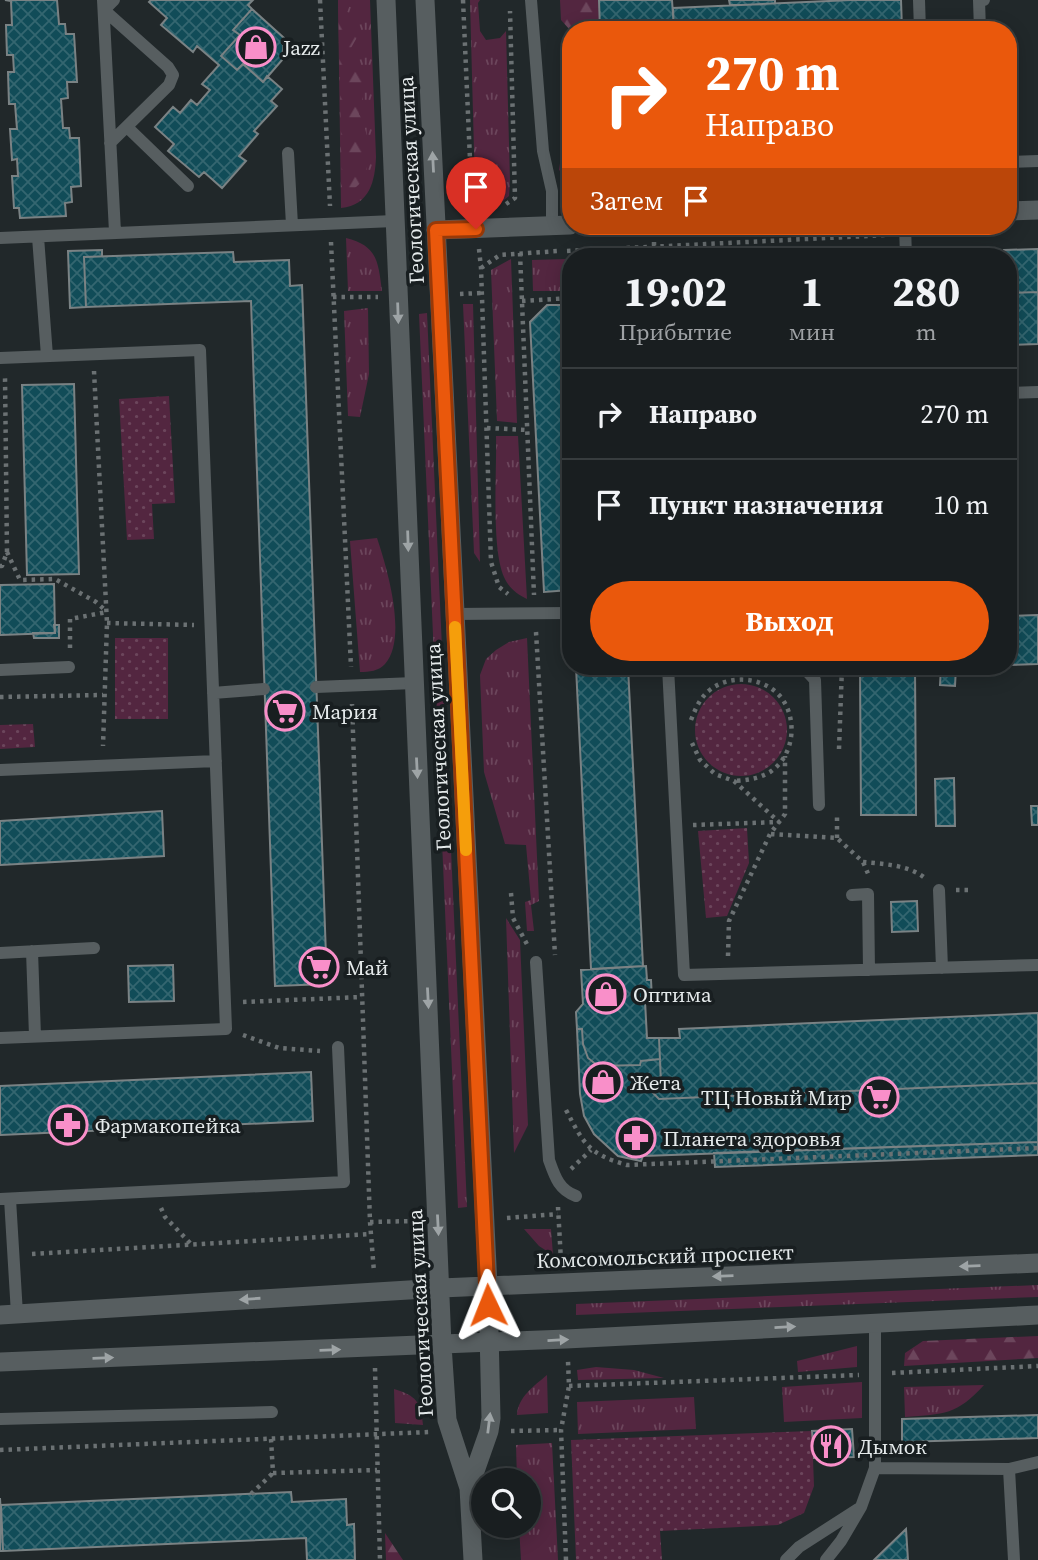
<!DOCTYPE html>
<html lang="ru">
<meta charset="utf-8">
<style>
body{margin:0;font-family:"Source Serif 4",serif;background:#262b2d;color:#f1f3f6;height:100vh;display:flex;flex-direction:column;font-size:26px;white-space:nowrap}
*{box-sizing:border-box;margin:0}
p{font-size:23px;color:#9fa2a5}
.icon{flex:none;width:38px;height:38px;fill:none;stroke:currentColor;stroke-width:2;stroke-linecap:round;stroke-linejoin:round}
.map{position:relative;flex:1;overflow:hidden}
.side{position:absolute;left:562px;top:248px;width:455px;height:427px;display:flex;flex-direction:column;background:#191e20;border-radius:28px;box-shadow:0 4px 18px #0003,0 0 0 2px #373c3e}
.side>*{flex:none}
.top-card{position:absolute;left:562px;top:21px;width:455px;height:214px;border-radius:28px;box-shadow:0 4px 18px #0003,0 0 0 2px #373c3e;background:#ea580c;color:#fff;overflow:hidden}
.tools{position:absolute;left:471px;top:1468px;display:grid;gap:14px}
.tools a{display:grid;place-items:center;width:70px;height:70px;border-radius:50%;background:#191e20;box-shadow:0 4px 18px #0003,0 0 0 2px #373c3e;font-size:35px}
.pin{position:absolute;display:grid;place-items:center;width:60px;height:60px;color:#fff;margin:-72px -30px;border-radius:50% 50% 50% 0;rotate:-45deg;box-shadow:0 0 7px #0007}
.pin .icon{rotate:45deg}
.me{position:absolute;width:77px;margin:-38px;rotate:358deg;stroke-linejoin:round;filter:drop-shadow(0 0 5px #0008)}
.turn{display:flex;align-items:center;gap:24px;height:147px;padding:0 28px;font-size:32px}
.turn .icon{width:91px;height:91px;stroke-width:2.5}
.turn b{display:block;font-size:49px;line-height:60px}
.then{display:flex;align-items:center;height:66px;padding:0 28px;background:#0003;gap:14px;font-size:26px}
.eta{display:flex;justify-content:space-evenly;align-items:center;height:119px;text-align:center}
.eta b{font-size:42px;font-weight:700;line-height:49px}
.cta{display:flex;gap:14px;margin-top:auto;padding:14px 28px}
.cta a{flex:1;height:80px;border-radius:42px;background:#ea580c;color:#fff;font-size:28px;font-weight:700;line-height:80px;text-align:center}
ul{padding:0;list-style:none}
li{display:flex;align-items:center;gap:21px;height:91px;padding:0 28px;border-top:2px solid #373c3e}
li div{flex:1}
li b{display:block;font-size:26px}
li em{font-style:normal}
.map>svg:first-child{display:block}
.grass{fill:url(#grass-tufts)}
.forest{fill:url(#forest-firs)}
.park{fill:url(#park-dots)}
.building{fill:url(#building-cross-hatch);stroke:#7a8284;stroke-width:2}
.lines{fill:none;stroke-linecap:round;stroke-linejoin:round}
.path{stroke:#6b7173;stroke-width:4.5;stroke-dasharray:3.5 5;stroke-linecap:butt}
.service{stroke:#575e60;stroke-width:12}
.minor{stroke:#575e60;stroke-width:19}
.secondary{stroke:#575e60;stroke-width:19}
.oneway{fill:#9ea4a6}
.route-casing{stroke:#983908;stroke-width:18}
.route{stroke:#ea580c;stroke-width:12}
.slow{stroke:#f59e0b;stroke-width:12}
.labels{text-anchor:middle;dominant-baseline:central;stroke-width:7;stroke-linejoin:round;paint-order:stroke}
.poi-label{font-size:21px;fill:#e5eaeb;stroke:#181e20;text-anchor:start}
.street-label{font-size:21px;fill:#e5eaeb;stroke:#181e20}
</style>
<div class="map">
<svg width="1038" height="1560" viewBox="0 0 1038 1560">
<defs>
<pattern id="grass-tufts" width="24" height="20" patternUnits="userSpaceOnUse" patternTransform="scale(1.75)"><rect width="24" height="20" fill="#532640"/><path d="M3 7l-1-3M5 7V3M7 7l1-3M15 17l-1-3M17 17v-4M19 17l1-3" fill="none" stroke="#6c465c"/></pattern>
<pattern id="forest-firs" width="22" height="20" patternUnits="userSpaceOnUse" patternTransform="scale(1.75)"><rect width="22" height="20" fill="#532640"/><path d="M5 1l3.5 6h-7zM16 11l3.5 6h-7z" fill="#6c465c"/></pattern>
<pattern id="park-dots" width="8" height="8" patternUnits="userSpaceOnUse" patternTransform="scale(1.75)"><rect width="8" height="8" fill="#532640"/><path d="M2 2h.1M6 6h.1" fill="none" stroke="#6c465c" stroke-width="1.8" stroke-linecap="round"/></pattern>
<pattern id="building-cross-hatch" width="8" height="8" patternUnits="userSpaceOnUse" patternTransform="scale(1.75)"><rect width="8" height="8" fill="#114c58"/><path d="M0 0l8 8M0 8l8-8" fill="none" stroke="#346670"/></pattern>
</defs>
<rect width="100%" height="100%" fill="#21282a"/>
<path class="grass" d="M338,0H370L376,157C375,181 370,205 341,208Z
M470,0H480L478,3L480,31L486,40L500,38L506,31L510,182L509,196L498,205L480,204L475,189Z
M346,238C378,246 378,262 382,291H348Z
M511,259L517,423L497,421L491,270Z
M567,259V291H533L532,260Z
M463,304H473L480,562L474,553Z
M368,308L369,374L360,417L348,416L344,311Z
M427,313L467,1207L458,1208L419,314Z
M496,436H518L527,599C517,594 509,588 504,577C491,547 497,471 496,436Z
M377,538C387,568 408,638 385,664C379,671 369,672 360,672L350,541Z
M527,638L539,901L531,905L534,931H527L525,902L531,900L526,845L505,844L484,772L480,675L486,659L496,650L509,642Z
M506,918L520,940L528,1125L514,1153Z
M524,1229H551L553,1255L539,1246Z
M1038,1285V1297L576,1315V1304Z
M857,1346V1367L798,1372L797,1361Z
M596,1367L634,1370L664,1378L578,1380L577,1370Z
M547,1375L548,1413L517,1415C518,1397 534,1386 547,1375Z
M862,1382V1418L784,1422L782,1387Z
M984,1385C957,1415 944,1414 905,1417L904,1387Z
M394,1389C416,1396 421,1401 423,1425L395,1423Z
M694,1397L696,1429L578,1434L577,1402Z
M552,1443L558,1560H521L519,1526H528V1480H517L516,1445Z"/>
<path class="forest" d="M338,0H353L346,12L359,34L348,53C371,74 365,87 359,114C369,131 373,164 361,182C358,186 352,190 348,193L342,186Z
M560,0H599L600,30H570L561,20Z
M570,142V185L568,178L559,170L563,143Z
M1038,1336V1358L904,1366L905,1353L923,1341Z
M385,1533L403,1560H386Z"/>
<path class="park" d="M169,396L175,503L152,504L154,539L127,540L119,399Z
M115,638H168V719H115Z
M695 730a46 46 0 1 1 92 0a46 46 0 1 1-92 0Z
M33,724L35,747L0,749V725Z
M747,828L749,863L727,916L706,918L698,831Z
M812,1431L814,1486L804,1513L778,1525L660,1531L662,1560H576L571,1440Z"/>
<path class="building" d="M5,0H57L59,24H65L66,34H74L77,82H67L68,98L61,99L63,128H69L70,138H79L81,186L71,187L72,202L65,203L66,216L20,218L19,208H14L12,176H18L17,159L12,160L10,129H17L15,104H9L8,72H14L13,55H7L6,25H12L11,1Z
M151,0H253L248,5L252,9L233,30L240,35L221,56L237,70L243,64L263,82L267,76L282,89L271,101L277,106L254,131L258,134L239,156L246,161L222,188L204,172L199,177L168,151L174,144L155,127L173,107L180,113L191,100L197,105L210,90L202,84L219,65L197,46L193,52L161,25L167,18L149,2Z
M599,0H672L674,30H600Z
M729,0H775V4L730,5Z
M851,0H901L902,30H674L673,8Z
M252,9L284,38L282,60L263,82L243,64L237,70L221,56L240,35L233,30Z
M1038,249V292L1008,293V257H1004V250Z
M102,250V257H84L86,307L70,308L68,251Z
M233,252L234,262L289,260L290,286L302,285L327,984L275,986L251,301L86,307L84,257Z
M1038,292V344L1008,345V293Z
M547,305H562V322L570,321V590L544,592L530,322Z
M74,384L79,574L27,575L22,385Z
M54,584L55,633L0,635V585Z
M1038,615V664L1008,665V616Z
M54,625H59V638H34L33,633H55Z
M576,667H628L643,966L591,969Z
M860,667H915L916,815H861Z
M941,667H956L955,686L940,685Z
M954,778L955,826H936L935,779Z
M1031,806H1038V825H1032Z
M162,811L164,856L0,865V821Z
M917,901L918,931L892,932L891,902Z
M173,965L174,1001L129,1002L128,966Z
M646,966L647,980H651L652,1000L645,1001L647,1038H659L660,1059L641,1061L640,1065L598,1066L588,1058L583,1044L582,1029H577L576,1012L583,1004L581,970Z
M1038,1013V1083L659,1099L652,1092L654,1085L661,1083L659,1038H680L679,1029Z
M577,1029H582L583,1044L588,1058L598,1066L640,1065L641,1061L660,1059L661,1083L654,1085L652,1092L659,1099L1038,1083V1142L643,1156L641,1161L618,1156L594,1134L584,1116L580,1094Z
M311,1072L313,1121L0,1135V1086Z
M1038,1142V1155L715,1167L714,1153Z
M1038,1415V1438L902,1442V1419Z
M852,1429L854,1457L814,1458L812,1431Z
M291,1492L292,1502L346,1499L347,1525L354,1524L355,1560H307L306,1538L3,1551L1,1505Z
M0,1498L3,1551H0Z
M906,1529L908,1560H874Z"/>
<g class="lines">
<path class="path" d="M320,0L330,206
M463,0L472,205
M506,204L515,198L510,11
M924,233L995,229
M331,242L351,667
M479,249L481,268L491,562L499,587L508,594
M567,251L887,235
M520,253L534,595
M642,257L654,247V226
M481,268L500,255L558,251
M460,294L482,293
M333,297H378
M522,301L570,298
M94,371L107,623L103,746
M487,428L527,430
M7,552L20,580L55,579L96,602L106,611
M0,566H2L7,552L5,377
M107,623L194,625
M536,632L555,955
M70,648V619L107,612
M0,697L103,695
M352,704L370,1222L374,1272
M691,720C696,708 700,697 711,689C733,673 768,678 783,700C798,723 793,757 770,772C758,779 747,780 734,781
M692,743L700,760L715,774L734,781L779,822
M839,749L842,667
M693,825L779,822
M771,834L837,838L863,862L869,876
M837,838V814
M863,862C884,864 910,865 926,879
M956,890H969
M511,893L513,918L529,948
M728,956L729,921L770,834L785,814V756
M243,1002L362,997
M243,1035L279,1048L320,1051
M566,1110C584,1144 588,1154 627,1165L1038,1148
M571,1169L591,1150
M558,1207L561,1261
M161,1208L165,1217L191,1244
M507,1218L558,1214
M370,1222L414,1221
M32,1254L371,1234
M375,1368L380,1560
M892,1373L1038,1366
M569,1386L859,1375
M511,1431L561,1430
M271,1439L273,1473L377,1470
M0,1450L429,1432
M251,1494L273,1473
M566,1560L561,1430L569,1386L568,1361"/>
<path class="service" d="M103,0L115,232
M531,0L543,151L552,191V225
M919,0L920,30
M980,30L979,0H984
M127,127L188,186
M110,143L169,85L173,75L168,67L104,10L114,0
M288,153L292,225
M1008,162L1038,161
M905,226L906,257
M38,237L47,356
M0,238L394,221
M0,358L200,350L226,1029L0,1038
M1008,393L1038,392
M455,614L570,613
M668,667L684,975L1038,965
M803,667L815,680L819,805
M0,670L69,667
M316,687L414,683
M213,693L264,689
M0,770L216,761
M939,890L942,968
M852,895L868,894L869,970
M32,951L35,1036
M0,953L94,948
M536,962L549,1160C555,1177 559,1190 576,1196
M0,1199L344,1182L338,1047
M10,1199L17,1314
M0,1419L272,1412
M875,1468L1009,1469L1038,1462
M1009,1469L1014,1560
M786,1560L799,1547L858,1509
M826,1560L841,1541L861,1507L875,1468V1322"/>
<path class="minor" d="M1008,211L1038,210
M436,230L570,225"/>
<path class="secondary" d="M386,0L442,1345L447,1420L469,1488L473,1560
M425,0L488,1286L491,1418L489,1431L469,1488
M0,1315L441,1288L1038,1263
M0,1362L566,1339L1038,1315"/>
</g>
<defs><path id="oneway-solid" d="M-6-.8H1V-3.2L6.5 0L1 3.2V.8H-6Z" transform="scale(1.75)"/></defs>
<g class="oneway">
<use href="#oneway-solid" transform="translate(433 162) rotate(-93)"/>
<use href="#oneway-solid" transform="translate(398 313) rotate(88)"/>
<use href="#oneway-solid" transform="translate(408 541) rotate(88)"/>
<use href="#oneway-solid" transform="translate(417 768) rotate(87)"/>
<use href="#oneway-solid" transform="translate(428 998) rotate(87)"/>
<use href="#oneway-solid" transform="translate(438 1225) rotate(87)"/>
<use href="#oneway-solid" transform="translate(970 1266) rotate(178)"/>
<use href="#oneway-solid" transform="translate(723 1276) rotate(178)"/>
<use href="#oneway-solid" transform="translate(250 1299) rotate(176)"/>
<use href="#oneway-solid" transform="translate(785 1327) rotate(-3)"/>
<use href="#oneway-solid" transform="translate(558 1340) rotate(-3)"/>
<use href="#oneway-solid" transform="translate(330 1350) rotate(-2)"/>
<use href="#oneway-solid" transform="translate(103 1358) rotate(-2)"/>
<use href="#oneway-solid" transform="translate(489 1423) rotate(-83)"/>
</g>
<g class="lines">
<g class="route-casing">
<path id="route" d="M476,229L436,230L488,1305"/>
</g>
<use href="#route" class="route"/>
<path class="slow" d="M455,627L466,850"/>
</g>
<defs>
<g id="shop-ring" transform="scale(2.0125)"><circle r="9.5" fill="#181e20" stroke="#f98fc9" stroke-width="1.5"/><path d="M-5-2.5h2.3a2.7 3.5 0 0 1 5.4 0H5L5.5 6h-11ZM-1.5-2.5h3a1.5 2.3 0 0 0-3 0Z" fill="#f98fc9"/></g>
<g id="supermarket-ring" transform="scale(2.0125)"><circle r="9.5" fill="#181e20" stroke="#f98fc9" stroke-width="1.5"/><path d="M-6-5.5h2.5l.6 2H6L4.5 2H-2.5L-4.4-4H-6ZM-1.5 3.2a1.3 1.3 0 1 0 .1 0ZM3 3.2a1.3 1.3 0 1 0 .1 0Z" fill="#f98fc9"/></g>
<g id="pharmacy-ring" transform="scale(2.0125)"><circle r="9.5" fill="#181e20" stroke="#f98fc9" stroke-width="1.5"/><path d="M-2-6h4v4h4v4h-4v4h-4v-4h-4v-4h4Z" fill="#f98fc9"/></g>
<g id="restaurant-ring" transform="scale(2.0125)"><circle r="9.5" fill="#181e20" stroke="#f98fc9" stroke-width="1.5"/><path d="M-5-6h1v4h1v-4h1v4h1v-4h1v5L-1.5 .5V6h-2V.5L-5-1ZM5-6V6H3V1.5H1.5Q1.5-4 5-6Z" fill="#f98fc9"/></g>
</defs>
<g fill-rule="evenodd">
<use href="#shop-ring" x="256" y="47"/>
<use href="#supermarket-ring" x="285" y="711"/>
<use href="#supermarket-ring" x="319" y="967"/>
<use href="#shop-ring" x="606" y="994"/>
<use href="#shop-ring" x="603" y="1082"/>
<use href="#supermarket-ring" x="879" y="1097"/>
<use href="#pharmacy-ring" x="68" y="1125"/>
<use href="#pharmacy-ring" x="636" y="1138"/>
<use href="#restaurant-ring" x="831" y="1446"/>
</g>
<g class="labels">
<g class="poi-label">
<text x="283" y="47">Jazz</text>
<text x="312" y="711">Мария</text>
<text x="346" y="967">Май</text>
<text x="633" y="994">Оптима</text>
<text x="630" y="1082">Жета</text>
<text x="852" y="1097" text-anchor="end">ТЦ Новый Мир</text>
<text x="95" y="1125">Фармакопейка</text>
<text x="663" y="1138">Планета здоровья</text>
<text x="858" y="1446">Дымок</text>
</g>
<g class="street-label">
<text transform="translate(411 180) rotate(-93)">Геологическая улица</text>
<text transform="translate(438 747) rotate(-93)">Геологическая улица</text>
<text transform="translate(665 1256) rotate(-2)">Комсомольский проспект</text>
<text transform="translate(420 1313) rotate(-93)">Геологическая улица</text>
</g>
</g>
</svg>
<div class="tools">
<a><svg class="icon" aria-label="search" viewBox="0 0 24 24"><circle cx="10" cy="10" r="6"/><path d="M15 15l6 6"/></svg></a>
</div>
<div class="pin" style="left:476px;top:229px;background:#d93025"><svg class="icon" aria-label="arrive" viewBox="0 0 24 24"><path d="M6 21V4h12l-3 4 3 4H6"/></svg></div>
<svg class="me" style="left:488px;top:1305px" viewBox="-20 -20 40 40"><path d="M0-17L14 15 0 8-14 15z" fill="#ea580c" stroke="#fff" stroke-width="4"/></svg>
<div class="top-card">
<div class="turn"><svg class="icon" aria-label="right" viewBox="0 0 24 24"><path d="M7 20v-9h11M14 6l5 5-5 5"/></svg><div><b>270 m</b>Направо</div></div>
<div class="then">Затем<svg class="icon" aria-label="arrive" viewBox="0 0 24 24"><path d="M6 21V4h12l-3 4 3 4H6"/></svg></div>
</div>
<section class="side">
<div class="eta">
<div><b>19:02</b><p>Прибытие</p></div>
<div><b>1</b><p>мин</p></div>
<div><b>280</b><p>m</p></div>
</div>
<ul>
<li><svg class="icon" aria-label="right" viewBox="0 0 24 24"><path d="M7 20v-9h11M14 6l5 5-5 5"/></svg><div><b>Направо</b></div><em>270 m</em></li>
<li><svg class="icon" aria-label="arrive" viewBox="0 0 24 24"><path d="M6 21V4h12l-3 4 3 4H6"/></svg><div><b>Пункт назначения</b></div><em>10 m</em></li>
</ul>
<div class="cta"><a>Выход</a></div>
</section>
</div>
